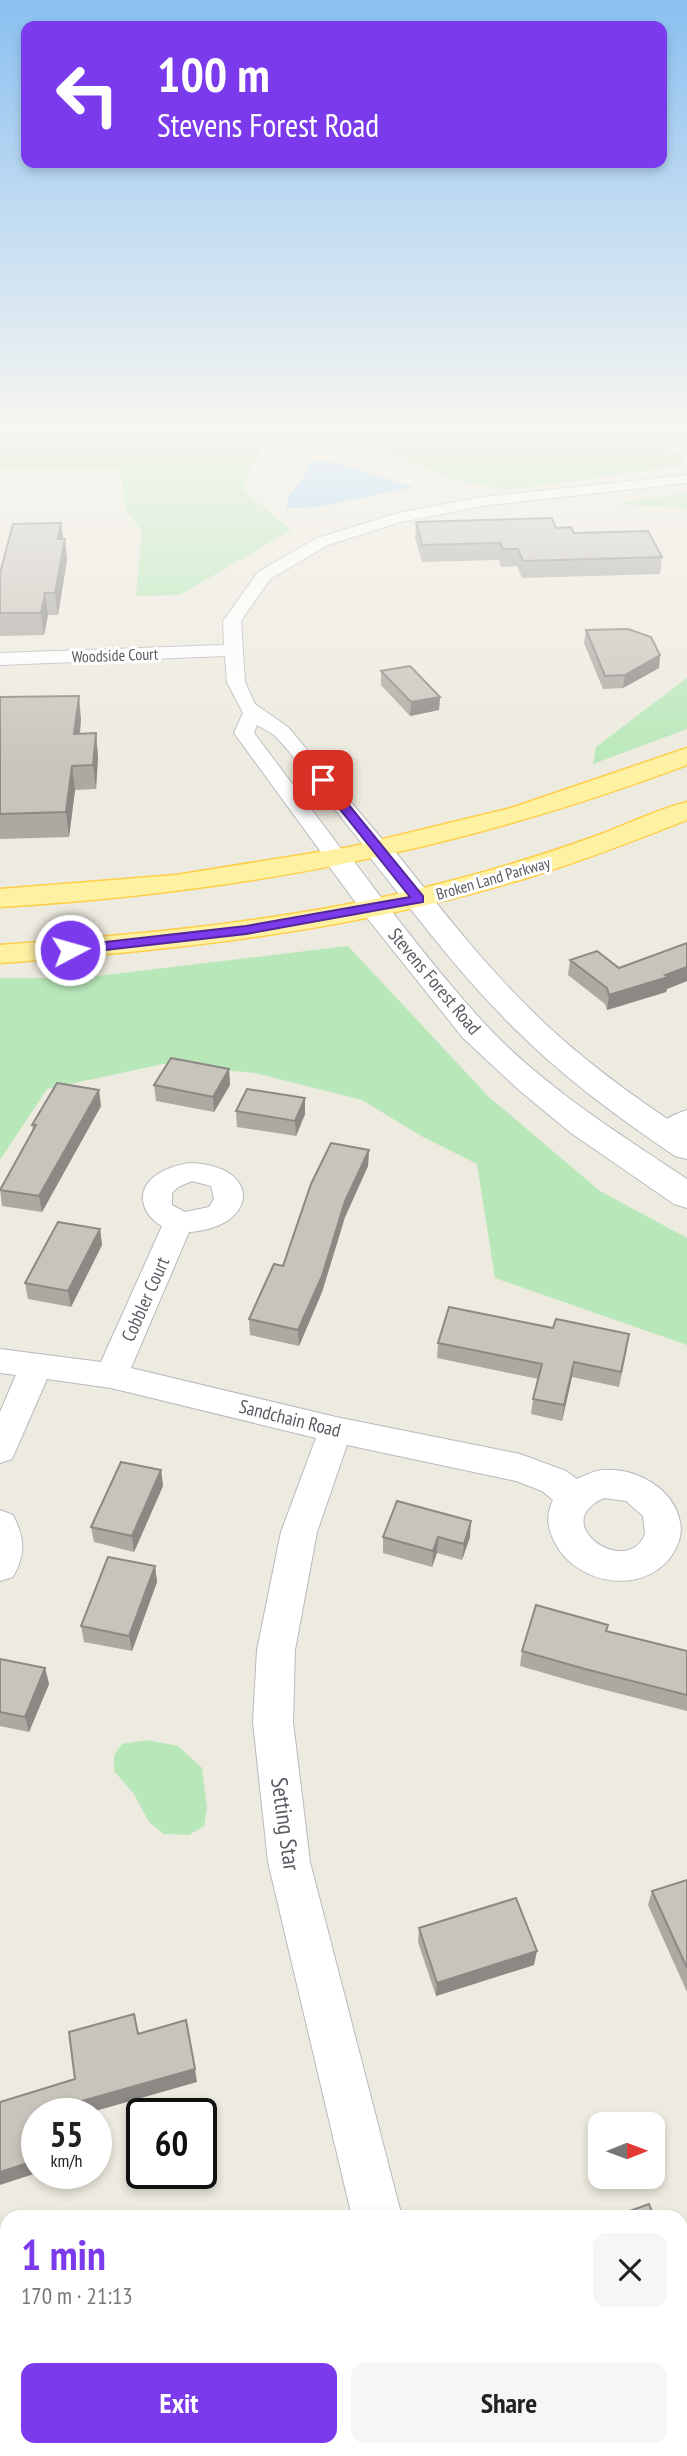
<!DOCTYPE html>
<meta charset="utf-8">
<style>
body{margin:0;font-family:"PT Sans Narrow",sans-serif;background:#f6f6f6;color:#222;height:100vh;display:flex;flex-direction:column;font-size:26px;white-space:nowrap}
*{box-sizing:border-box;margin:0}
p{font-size:23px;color:#767676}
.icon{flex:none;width:38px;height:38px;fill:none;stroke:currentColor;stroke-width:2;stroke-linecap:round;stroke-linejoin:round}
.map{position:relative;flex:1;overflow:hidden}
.drawer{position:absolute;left:0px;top:2210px;width:688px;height:247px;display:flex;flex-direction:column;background:#fff;border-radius:21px 21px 0 0;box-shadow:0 4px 10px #0003}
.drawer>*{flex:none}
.guide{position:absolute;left:21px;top:21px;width:646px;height:147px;border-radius:14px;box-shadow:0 4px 10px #0003;background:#7c3aed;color:#fff;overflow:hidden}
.needle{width:46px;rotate:89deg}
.tools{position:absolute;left:588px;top:2112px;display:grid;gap:14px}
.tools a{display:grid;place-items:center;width:77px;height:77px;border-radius:14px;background:#fff;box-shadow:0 4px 10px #0003;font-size:35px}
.speed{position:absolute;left:21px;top:2098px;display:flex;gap:14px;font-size:35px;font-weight:700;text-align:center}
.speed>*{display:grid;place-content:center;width:91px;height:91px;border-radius:50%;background:#fff;box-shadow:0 4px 10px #0003;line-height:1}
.speed small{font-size:18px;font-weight:400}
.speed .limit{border:4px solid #111;border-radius:10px;background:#fff;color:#111}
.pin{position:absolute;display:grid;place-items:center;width:60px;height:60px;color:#fff;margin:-30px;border-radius:14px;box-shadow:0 4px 10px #0006}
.me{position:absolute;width:77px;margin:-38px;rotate:84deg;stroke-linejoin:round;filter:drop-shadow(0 0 5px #0008)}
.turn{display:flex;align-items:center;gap:24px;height:147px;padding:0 21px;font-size:32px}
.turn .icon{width:91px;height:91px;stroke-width:2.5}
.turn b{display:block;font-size:49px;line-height:60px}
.round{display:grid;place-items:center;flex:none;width:74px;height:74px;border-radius:14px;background:#f6f6f6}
.headline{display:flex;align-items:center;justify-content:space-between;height:119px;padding:0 21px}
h1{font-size:42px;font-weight:700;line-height:52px;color:#7c3aed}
.button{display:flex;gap:14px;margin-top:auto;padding:14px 21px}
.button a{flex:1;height:80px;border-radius:14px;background:#7c3aed;color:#fff;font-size:28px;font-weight:700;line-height:80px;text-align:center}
.button a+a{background:#f6f6f6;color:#222}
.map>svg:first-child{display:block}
.green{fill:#b8e8b9}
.water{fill:#9dd3ff}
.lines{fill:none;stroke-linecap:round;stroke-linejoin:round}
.stream{stroke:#9dd3ff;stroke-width:4.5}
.river{fill:#9dd3ff;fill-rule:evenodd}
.minor-casing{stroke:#b7bac0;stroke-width:2}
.tertiary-casing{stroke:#b7bac0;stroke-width:2}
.primary-casing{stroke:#fece47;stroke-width:3}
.minor{fill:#fff;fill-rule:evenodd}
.tertiary{fill:#fff;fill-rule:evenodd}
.primary{fill:#fff1a2;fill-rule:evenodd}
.wall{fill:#aca9a2}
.shaded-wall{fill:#8c8984}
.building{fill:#c8c4bc;stroke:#8c8984;stroke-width:2}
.route{fill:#7c3aed;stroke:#51269a;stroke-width:2}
.labels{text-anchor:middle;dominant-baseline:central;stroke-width:6;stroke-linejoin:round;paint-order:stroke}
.far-street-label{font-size:16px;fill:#585c62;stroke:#fff}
.street-label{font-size:19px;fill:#585c62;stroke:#fff}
.near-street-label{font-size:23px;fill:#585c62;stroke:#fff}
</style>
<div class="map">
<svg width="687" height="2456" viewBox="0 0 687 2456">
<rect width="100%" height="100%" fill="#edeadf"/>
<path class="green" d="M75,427H447L501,441L565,448L650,445L681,454L687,465L508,490L456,480L361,443L309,438L266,444L253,462L243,490L291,530L180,595L136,596L142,531L125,509L121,470L0,469V432Z
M687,493V508L616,504Z
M687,678V729L593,764L596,747Z
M348,946L489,1097L600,1191L687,1238V1345L495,1278L477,1164L423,1137L362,1100L255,1073L163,1064L47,1089L0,1160V978H80Z
M147,1740L178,1746L202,1768L207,1808L204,1826L189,1835L164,1834L149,1822L134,1794L114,1771V1755L122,1744Z"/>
<path class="water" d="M318,460L333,462L414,487L317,507L286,508L289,497L306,473L308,463Z"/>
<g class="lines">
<path class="stream" d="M664,427V434"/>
<path class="river" d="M0,427H26L23,432L0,436Z
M476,427H671L687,431V447C637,435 589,444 539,442C518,442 499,437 479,432Z"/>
<g class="minor-casing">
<path id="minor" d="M687,475V483L482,506L401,522L328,545L270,579L241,621L245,682L255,704L288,727L387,845L390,850L387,855H371L287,749L274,735L257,725L254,733L348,858L345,863H329L234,733L243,713L227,682L225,656L0,665V653L224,645L223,621L258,572L317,538L398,513L482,497Z
M687,1110V1132L664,1143L654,1140L650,1134C658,1122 674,1114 687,1110Z
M189,1163C264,1165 258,1228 189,1232L131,1368L336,1417L520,1454L566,1471L577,1479C584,1476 593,1471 602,1470C635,1467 674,1488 680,1522C682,1531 680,1540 676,1548C651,1598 576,1587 554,1541C547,1526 546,1515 553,1500L542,1491L516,1481L347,1445L317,1532L295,1650L293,1722L310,1862L402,2217H352L268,1862L253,1722L257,1650L281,1532L316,1438L111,1388L47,1379L12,1459L0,1463V1412L16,1375L0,1373V1349L101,1362L162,1226C141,1214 134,1189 158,1174C166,1168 179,1165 189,1163ZM192,1181L211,1186L214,1199L209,1207L185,1212L172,1205V1193L178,1187ZM604,1498L626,1501L643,1516L645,1534C628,1579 546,1524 604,1498Z
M0,1510L13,1515C25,1539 26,1553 13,1577L0,1581Z
M409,2450H463L464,2456H410Z"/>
</g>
<g class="tertiary-casing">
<path id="tertiary" d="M379,842L389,844C435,901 479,959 531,1010C578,1057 632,1096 687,1132V1159L675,1156C616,1116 559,1074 509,1023C458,972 414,913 369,856L365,850L369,844Z
M337,850L347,852C390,910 435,969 484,1023C541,1085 618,1133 687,1179V1208L674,1204L571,1133L520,1091L463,1038L364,914L323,858L327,852Z"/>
</g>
<g class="primary-casing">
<path id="primary" d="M687,748V765C458,851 244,892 0,907V889L176,875L350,847L511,808Z
M687,802V820C636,840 585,860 533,876C360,930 180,950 0,963V945C146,934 294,921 435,885C489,871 541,856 593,837C624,826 655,810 687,802Z"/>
</g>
<use href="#minor" class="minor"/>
<use href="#tertiary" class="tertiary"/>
<use href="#primary" class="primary"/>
</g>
<path class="wall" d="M416,522L556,528L662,557L660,574L522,578L517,566L501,567L499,560L422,562L415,538Z
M63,539H65L67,560L58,615H48L44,635L0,636V573Z
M586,630L660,655L659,668L623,688L603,689L584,643Z
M381,671L440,697L439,710L410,716L381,685Z
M0,697L81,719L80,734L96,733L98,757L96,789L75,790L69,837L0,839Z
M687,943V981L667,989L666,992L607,1010L605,1004L568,975L570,960L619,968Z
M229,1069L230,1085L214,1112L156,1101L154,1085Z
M305,1098V1114L296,1136L237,1127L236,1111Z
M101,1106L42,1212L2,1206L0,1189L33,1132L32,1125Z
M369,1150L368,1166L345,1217L322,1292L299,1346L250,1335L249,1319L283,1266Z
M100,1229L102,1245L71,1307L28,1299L25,1283Z
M438,1343L627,1349L619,1387L572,1377L562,1421L531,1414L533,1399L538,1379L437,1358Z
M161,1470L163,1486L134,1552L94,1542L91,1527Z
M383,1537H470L462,1560L437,1553L432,1567L383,1553Z
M155,1566L157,1582L132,1651L84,1642L81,1626Z
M606,1631L687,1651V1711L582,1684L520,1666L522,1651Z
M0,1659L45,1668L49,1684L29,1732L0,1726Z
M687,1880V1992L648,1905L652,1891Z
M419,1928L534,1965L436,1996L418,1942Z
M647,2450L687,2456H643Z"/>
<path class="shaded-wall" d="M61,523L64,544L58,539Z
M65,539L67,560L58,615L55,593Z
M45,593L48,615L44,635L41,613Z
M660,655L659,668L623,688L625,675Z
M79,696L81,719L77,758L74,734Z
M440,697L439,710L410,716L411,702Z
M96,733L98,757L96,789L93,765Z
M72,766L75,790L69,837L66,812Z
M687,967V981L667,989L666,992L607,1010L609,995Z
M229,1069L230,1085L214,1112L213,1097Z
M99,1090L101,1106L42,1212L39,1196Z
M305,1098V1114L296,1136L295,1121Z
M369,1150L368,1166L345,1217L322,1292L299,1346L298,1330L345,1201Z
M100,1229L102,1245L71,1307L68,1291Z
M574,1362L572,1377L562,1421L564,1405Z
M161,1470L163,1486L134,1552L132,1536Z
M471,1521L470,1537L462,1560L464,1544Z
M438,1537L437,1553L432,1567L433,1551Z
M155,1566L157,1582L132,1651L129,1636Z
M45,1668L49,1684L29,1732L25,1717Z
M537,1951L534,1965L436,1996L437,1983Z
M195,2069L197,2082L85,2114H37Z
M37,2160V2173L0,2185V2172Z
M73,2450H76L77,2456H70Z
M243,2450H265V2451L252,2456H225Z"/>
<path class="building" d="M552,518L556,528L571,527L574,533L648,531L662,557L523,561L518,549H503L500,543L422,545L416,522Z
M61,523L58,539H65L55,593H45L41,613H0V573L13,524Z
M628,629L651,637L660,655L625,675L605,676L586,630Z
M410,666L440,697L411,702L381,671Z
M79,696L74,734L96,733L93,765L72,766L66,812L0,814V697Z
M687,943V967L665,975L668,977L609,995L607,988L570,960L597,951L619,968Z
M171,1058L229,1069L213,1097L154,1085Z
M57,1083L99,1090L39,1196L0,1190L36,1125H32Z
M247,1089L305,1098L295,1121L236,1111Z
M331,1143L369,1150L345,1201L322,1276L298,1330L249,1319L274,1264L283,1266L311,1184Z
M58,1222L100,1229L68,1291L25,1283Z
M449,1307L553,1328L556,1319L629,1334L621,1372L574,1362L564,1405L533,1399L542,1364L438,1343Z
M121,1462L161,1470L132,1536L91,1527Z
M397,1501L471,1521L464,1544L438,1537L433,1551L383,1537Z
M108,1557L155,1566L129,1636L81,1626Z
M536,1605L608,1625L606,1631L687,1651V1695L585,1669L522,1651Z
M0,1659L45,1668L25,1717L0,1712Z
M687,1880V1968L652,1891Z
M516,1898L537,1951L437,1983L419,1928Z
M134,2014L138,2034L186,2020L195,2069L36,2114L37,2160L0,2172V2102L75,2079L69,2032Z
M649,2204L654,2217H613Z
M681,2285L684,2294L681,2295Z
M7,2384V2450H73V2455L0,2456V2386Z
M687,2435V2456H649L647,2450H681V2438Z
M135,2450H243L225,2456H136Z"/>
<linearGradient id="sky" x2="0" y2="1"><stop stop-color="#8ac0f1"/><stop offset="0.55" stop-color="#f7f6f1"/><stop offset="1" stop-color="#f7f6f1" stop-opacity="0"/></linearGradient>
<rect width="687" height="771" fill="url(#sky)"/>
<path class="route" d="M319,778H327L423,896V902L246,934L70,954L63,950L70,946L246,926L410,897L319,783Z"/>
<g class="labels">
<g class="far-street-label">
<text transform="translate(115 655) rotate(-2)">Woodside Court</text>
<text transform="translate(493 878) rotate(-16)">Broken Land Parkway</text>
</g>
<g class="street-label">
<text transform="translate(435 981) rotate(50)">Stevens Forest Road</text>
<text transform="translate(145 1299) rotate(-66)">Cobbler Court</text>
<text transform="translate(290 1418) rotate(14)">Sandchain Road</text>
</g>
<g class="near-street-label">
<text transform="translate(286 1824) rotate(82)">Setting Star</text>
</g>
</g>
</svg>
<div class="tools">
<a><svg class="needle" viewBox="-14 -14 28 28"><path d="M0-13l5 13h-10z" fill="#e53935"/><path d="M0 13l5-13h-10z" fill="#767676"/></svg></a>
</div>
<div class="speed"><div>55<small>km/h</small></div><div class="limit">60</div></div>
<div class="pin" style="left:323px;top:780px;background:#d93025"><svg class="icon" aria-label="arrive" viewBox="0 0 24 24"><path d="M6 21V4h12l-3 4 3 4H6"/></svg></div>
<svg class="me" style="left:70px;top:950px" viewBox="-20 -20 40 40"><circle r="17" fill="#7c3aed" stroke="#fff" stroke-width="3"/><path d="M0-11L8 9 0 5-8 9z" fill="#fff"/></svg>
<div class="guide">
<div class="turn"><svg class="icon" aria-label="left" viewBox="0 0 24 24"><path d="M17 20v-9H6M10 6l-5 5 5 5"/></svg><div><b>100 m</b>Stevens Forest Road</div></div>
</div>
<section class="drawer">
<div class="headline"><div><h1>1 min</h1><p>170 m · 21:13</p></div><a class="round"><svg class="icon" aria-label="close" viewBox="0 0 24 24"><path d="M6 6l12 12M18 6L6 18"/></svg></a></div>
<div class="button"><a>Exit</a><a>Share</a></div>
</section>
</div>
